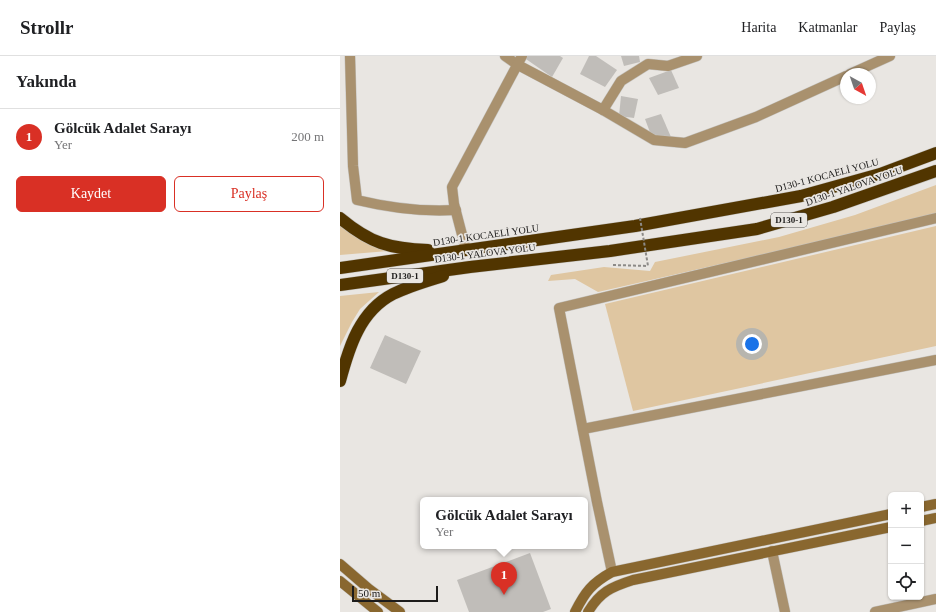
<!DOCTYPE html>
<html lang="tr">
<head>
<meta charset="utf-8">
<style>
	body { margin:0; font-family:"Times New Roman",serif; background:#f6f6f6; color:#202124 }
	.controls { position:absolute; right:12px; bottom:12px; display:grid; overflow:hidden; border-radius:6px; box-shadow:0 1px 3px #0004 }
	.controls button { width:36px; height:36px; display:grid; place-items:center; padding:0; border:0; border-bottom:1px solid #e0e0e0; background:#fff; color:#202124; font:20px sans-serif }
	.compass { position:absolute; left:500px; top:12px; width:36px; height:36px; border-radius:50%; background:#fff; box-shadow:0 1px 3px #0004; rotate:140deg }
	.scale { position:absolute; left:12px; bottom:10px; width:86px; box-sizing:border-box; padding-left:4px; border:2px solid #1d1c1b; border-top:0; font-size:11px; line-height:14px; white-space:nowrap; color:#1d1c1b; -webkit-text-stroke:3px #e9e6e2; paint-order:stroke }
	.you { position:absolute; left:412px; top:288px; width:14px; height:14px; margin:-10px; border:3px solid #fff; border-radius:50%; background:#1a73e8; box-shadow:0 0 0 6px #1a73e833 }
	.badge { display:grid; place-items:center; width:26px; height:26px; border-radius:50%; background:#d93025; color:#fff; font-size:13px; font-weight:700 }
	.pin { position:absolute; translate:-50% -33px; filter:drop-shadow(0 1px 2px #0008) }
	.pin::after { content:''; position:absolute; top:21px; width:14px; height:12px; background:inherit; clip-path:polygon(0 0,100% 0,50% 100%) }
	.popup { position:absolute; left:80px; top:441px; width:168px; height:52px; box-sizing:border-box; display:grid; place-content:center; border-radius:6px; background:#fff; filter:drop-shadow(0 1px 3px #0005); font-size:13px; white-space:nowrap; color:#757577 }
	.popup b { font-size:15px; color:#202124 }
	.popup::after { content:''; position:absolute; left:50%; top:100%; margin-left:-8px; border:8px solid transparent; border-top-color:#fff }
	.list { margin:0; padding:0; list-style:none }
	h2 { display:flex; justify-content:space-between; align-items:center; height:52px; margin:0; padding:0 16px; font-size:17px }
	h2 small { font-size:13px; font-weight:400; color:#757577 }
	.list li { display:grid; grid-template-columns:26px 1fr auto; gap:12px; align-items:center; box-sizing:border-box; height:56px; padding:0 16px; border-top:1px solid #e0e0e0 }
	.list b { display:block; font-size:15px; white-space:nowrap }
	.list p { margin:0; font-size:13px; white-space:nowrap; color:#757577 }
	.list em { font-size:13px; font-style:normal; color:#757577 }
	.actions { display:flex; gap:8px; padding:12px 16px }
	.actions a { flex:1; padding:9px 0; border:1px solid #d93025; border-radius:6px; text-align:center; font-size:14px; color:#d93025 }
	.actions .main { background:#d93025; color:#fff }
	.icon { flex:none; width:22px; height:22px; fill:none; stroke:currentColor; stroke-width:2; stroke-linecap:round; stroke-linejoin:round }
	.map { position:relative; flex:none; width:596px; height:556px; overflow:hidden }
	header { display:flex; align-items:center; gap:24px; box-sizing:border-box; height:56px; padding:0 20px; background:#fff; border-bottom:1px solid #e0e0e0 }
	header strong { font-size:19px }
	nav { display:flex; gap:22px; margin-inline-start:auto; font-size:14px }
	main { display:flex }
	aside { flex:1; background:#fff }
	.map>svg:first-child { display:block }
	.green { fill:#dfc6a1 }
	.building { fill:#c0bdb9 }
	.lines { fill:none; stroke-linecap:round; stroke-linejoin:round }
	.street-casing { stroke:#c4c2be; stroke-width:11 }
	.secondary-casing { stroke:#c4c2be; stroke-width:11 }
	.highway-casing { stroke:#c4c2be; stroke-width:13 }
	.path { stroke:#8c8a87; stroke-width:2; stroke-dasharray:3 2; stroke-linecap:butt }
	.street { stroke:#a9916e; stroke-width:10 }
	.secondary { stroke:#89672f; stroke-width:10 }
	.highway { stroke:#513500; stroke-width:12 }
	.path-bridge { stroke:#8c8a87; stroke-width:2; stroke-dasharray:3 2; stroke-linecap:butt }
	.labels { text-anchor:middle; dominant-baseline:central; stroke-width:3.5; stroke-linejoin:round; paint-order:stroke }
	.shield { fill:#e9e6e2; stroke:#5a5957; stroke-width:1 }
	.shield-label { font-size:9px; font-weight:bold; fill:#1d1c1b }
	.street-label { font-size:10px; fill:#1d1c1b; stroke:#e9e6e2 }
</style>
</head>
<body>
<header>
<strong>Strollr</strong>
<nav><a>Harita</a><a>Katmanlar</a><a>Paylaş</a></nav>
</header>
<main>
<aside>
<h2>Yakında<small></small></h2>
<ul class="list">
<li><span class="badge">1</span><div><b>Gölcük Adalet Sarayı</b><p>Yer</p></div><em>200 m</em></li>
</ul>
<div class="actions"><a class="main">Kaydet</a><a>Paylaş</a></div>
</aside>
<div class="map">
<svg width="596" height="556" viewBox="0 0 596 556">
	<rect width="100%" height="100%" fill="#e9e6e2"/>
	<g class="green">
		<path d="M596 129V159L258 236 235 223 208 225 211 219 264 211 310 215 315 206 439 181 515 159Z"/>
		<path d="M0 168 22 185 48 195 0 199Z"/>
		<path d="M596 170V290L293 355 265 248Z"/>
		<path d="M39 236 20 253 12 266 0 290V240Z"/>
	</g>
	<g class="building">
		<path d="M184 0H220L223 2 212 21 183 1Z"/>
		<path d="M249 0H256L277 14 265 31 240 18Z"/>
		<path d="M281 0H299L300 6 284 10Z"/>
		<path d="M331 14 339 32 318 39 309 22Z"/>
		<path d="M281 40 298 43 294 62 279 60Z"/>
		<path d="M321 58 331 81 311 79 305 63Z"/>
		<path d="M45 279 81 295 66 328 30 312Z"/>
		<path d="M190 497 211 553 203 556H129L117 524Z"/>
	</g>
	<g class="lines">
		<g class="street-casing">
			<g id="street">
				<path d="M10 0 13 110 17 144C50 152 82 156 116 154"/>
				<path d="M165 0 178 9 263 54 314 84 345 87 416 61 506 20"/>
				<path d="M510 18 550 0"/>
				<path d="M263 54 281 25 308 8 328 10 357 0"/>
				<path d="M126 194 114 148 112 131 182 0"/>
				<path d="M243 373 596 304"/>
				<path d="M432 495 445 556"/>
				<path d="M272 516 257 446 219 252 596 162"/>
				<path d="M535 556 596 543"/>
			</g>
		</g>
		<g class="secondary-casing">
			<g id="secondary">
				<path d="M581 451 596 448"/>
				<path d="M581 465 596 462"/>
				<path d="M0 508 29 533 60 556"/>
				<path d="M0 525 38 556"/>
				<path d="M235 556C245 536 252 527 272 516L551 458"/>
				<path d="M248 556C260 536 271 531 293 524L551 471"/>
			</g>
		</g>
		<g class="highway-casing">
			<g id="highway">
				<path d="M0 162C30 187 50 193 88 194"/>
				<path d="M0 212 295 170 461 140 540 118 596 97"/>
				<path d="M0 229 130 211 270 195 417 173 493 151 596 115"/>
				<path d="M0 325C9 291 20 255 53 238 69 230 87 225 103 220"/>
			</g>
		</g>
		<path class="path" d="M273 209 308 210"/>
		<use href="#street" class="street"/>
		<use href="#secondary" class="secondary"/>
		<use href="#highway" class="highway"/>
		<path class="path-bridge" d="M300 162 308 210"/>
	</g>
	<g class="labels">
		<g class="shield">
			<rect x="431" y="157" width="36" height="14" rx="3"/>
			<rect x="47" y="213" width="36" height="14" rx="3"/>
		</g>
		<g class="shield-label">
			<text x="449" y="164">D130-1</text>
			<text x="65" y="220">D130-1</text>
		</g>
		<g class="street-label">
			<text transform="translate(487 119) rotate(-15)">D130-1 KOCAELİ YOLU</text>
			<text transform="translate(514 130) rotate(-19)">D130-1 YALOVA YOLU</text>
			<text transform="translate(146 179) rotate(-8)">D130-1 KOCAELİ YOLU</text>
			<text transform="translate(145 197) rotate(-7)">D130-1 YALOVA YOLU</text>
		</g>
	</g>
</svg>
<div class="controls">
<button>+</button>
<button>−</button>
<button><svg class="icon" aria-label="locate" viewBox="0 0 24 24"><circle cx="12" cy="12" r="6"/><path d="M12 2v4M12 18v4M2 12h4M18 12h4"/></svg></button>
</div>
<svg class="compass" viewBox="-18 -18 36 36"><path d="M0-13l5 13h-10z" fill="#e53935"/><path d="M0 13l5-13h-10z" fill="#757577"/></svg>
<div class="scale">50 m</div>
<div class="you"></div>
<div class="pin badge" style="left:164px;top:539px">1</div>
<div class="popup"><b>Gölcük Adalet Sarayı</b>Yer</div>
</div>
</main>
</body>
</html>
